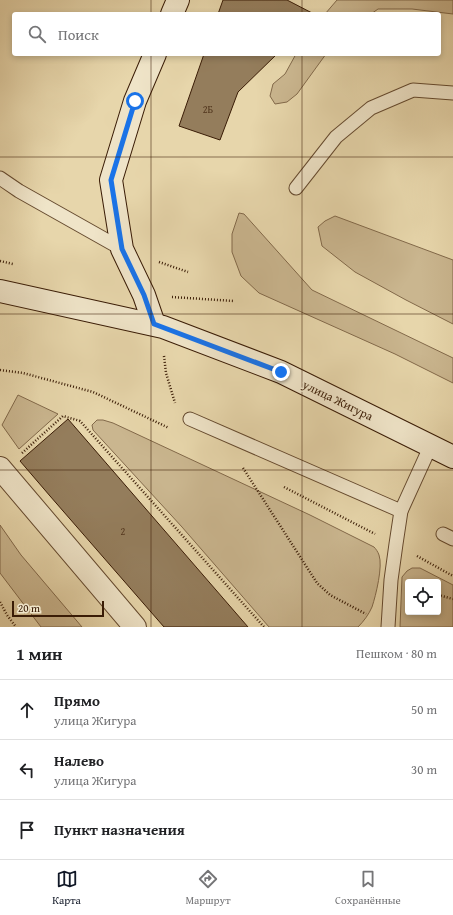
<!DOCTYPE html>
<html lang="ru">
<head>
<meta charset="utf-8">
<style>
	body { margin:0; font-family:"Gentium Book Plus",serif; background:#f6f6f6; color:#202124 }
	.controls { position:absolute; right:12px; bottom:12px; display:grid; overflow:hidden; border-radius:4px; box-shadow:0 2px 6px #0003 }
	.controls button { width:36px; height:36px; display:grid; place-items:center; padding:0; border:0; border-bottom:1px solid #e0e0e0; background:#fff; color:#202124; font:20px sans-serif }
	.scale { position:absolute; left:12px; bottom:10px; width:92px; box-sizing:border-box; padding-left:4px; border:2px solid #3a1c06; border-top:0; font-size:11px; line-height:14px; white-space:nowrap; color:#3a1c06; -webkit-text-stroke:3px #efe4c8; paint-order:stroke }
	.stop { position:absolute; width:12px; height:12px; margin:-9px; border:3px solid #1a73e8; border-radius:50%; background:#fff }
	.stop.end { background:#1a73e8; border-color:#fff; box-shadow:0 1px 4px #0008 }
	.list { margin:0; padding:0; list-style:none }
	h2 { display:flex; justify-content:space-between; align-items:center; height:52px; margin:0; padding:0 16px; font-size:17px }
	h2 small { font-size:13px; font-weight:400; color:#757577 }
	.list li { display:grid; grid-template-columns:26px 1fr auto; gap:12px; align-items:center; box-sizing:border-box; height:60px; padding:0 16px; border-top:1px solid #e0e0e0 }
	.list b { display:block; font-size:15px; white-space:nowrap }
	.list p { margin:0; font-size:13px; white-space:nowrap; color:#757577 }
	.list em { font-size:13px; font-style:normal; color:#757577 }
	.icon { flex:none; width:22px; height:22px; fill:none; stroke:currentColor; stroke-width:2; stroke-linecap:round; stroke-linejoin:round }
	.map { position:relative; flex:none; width:453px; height:627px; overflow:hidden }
	.search { position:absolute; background:#fff; box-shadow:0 2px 6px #0003; left:12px; right:12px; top:12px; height:44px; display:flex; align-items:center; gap:10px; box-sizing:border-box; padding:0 14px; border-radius:4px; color:#757577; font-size:15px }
	.sheet { height:232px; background:#fff }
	nav { display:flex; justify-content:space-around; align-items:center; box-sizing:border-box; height:56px; border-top:1px solid #e0e0e0; background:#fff; font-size:11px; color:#757577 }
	nav a { display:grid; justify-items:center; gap:2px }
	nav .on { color:#111827 }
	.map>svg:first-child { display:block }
	.green { fill:#cab68f; stroke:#82694a; fill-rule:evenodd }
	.building { fill:#947d5c; stroke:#3a1c06 }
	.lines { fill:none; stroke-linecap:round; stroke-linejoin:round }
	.lane-casing { stroke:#654a2f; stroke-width:15 }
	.street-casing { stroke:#654a2f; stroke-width:24 }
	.secondary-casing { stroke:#3a1c06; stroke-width:24 }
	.path { stroke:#3a1c06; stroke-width:2.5; stroke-dasharray:1 2; stroke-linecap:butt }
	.lane { stroke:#efe4c8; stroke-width:13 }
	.street { stroke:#efe4c8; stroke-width:22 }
	.secondary { stroke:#efe4c8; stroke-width:22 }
	.route { stroke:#1a73e8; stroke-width:5 }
	.grid { fill:none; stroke:#3a1c06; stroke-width:1; stroke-opacity:0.55 }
	.labels { text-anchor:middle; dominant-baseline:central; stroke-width:3; stroke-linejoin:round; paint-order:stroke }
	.number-label { font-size:10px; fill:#50341c }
	.street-label { font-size:12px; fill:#3a1c06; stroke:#efe4c8 }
</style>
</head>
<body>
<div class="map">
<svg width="453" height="627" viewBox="0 0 453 627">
	<rect width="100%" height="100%" fill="#e7d6ab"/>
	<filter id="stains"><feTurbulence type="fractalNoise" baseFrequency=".005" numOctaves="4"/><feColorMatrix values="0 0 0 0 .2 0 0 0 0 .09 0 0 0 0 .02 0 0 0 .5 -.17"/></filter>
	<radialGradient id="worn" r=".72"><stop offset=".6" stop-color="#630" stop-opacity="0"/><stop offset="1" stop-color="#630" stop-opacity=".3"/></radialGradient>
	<g class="green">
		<path d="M337 0H453V14L412 9H378L371 14H325Z"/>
		<path d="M296 54H326L297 94 287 102 275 104 270 96 273 84 285 74Z"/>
		<path d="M239 213 244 214 312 290 453 358V383L395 354 259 293 241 276 232 252V234Z"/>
		<path d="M335 216 453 260V324L406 300 355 272 322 246 318 227 325 221Z"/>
		<path d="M18 395 58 414 19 449 2 425Z"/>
		<path d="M97 420H103L113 423 310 515 374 547C376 549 378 552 379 555 383 566 376 595 372 607 369 614 364 621 358 627H269L182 527 93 430 92 425Z"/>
		<path d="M0 525 21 555 82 627H41L0 573Z"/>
		<path d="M412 568H420L453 585V627H400L402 577 407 571ZM408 582H438V612H408Z"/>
	</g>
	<g class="building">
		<path d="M223 0H287L314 14H218Z"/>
		<path d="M204 54H277L238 92 220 140 179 126Z"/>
		<path d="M68 419 248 627H164L50 496 20 461Z"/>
	</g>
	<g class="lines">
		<g class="lane-casing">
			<g id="lane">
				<path d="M0 178 19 191 122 249"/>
				<path d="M296 188 336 137 371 108 413 90 453 93"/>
				<path d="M190 419 401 511"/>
				<path d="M443 534 453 539"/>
				<path d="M388 627 391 580 396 544 401 511 431 445"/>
			</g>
		</g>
		<g class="street-casing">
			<path id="street" d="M0 468 135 627"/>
		</g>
		<g class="secondary-casing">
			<g id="secondary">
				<path d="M172 14 178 0"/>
				<path d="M0 291 163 327 281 372 453 457"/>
				<path d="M154 324 144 295 122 249 111 180 135 101 155 54"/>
			</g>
		</g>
		<g class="path">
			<path d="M0 261 13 264"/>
			<path d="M159 262 188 272"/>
			<path d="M172 297 234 301"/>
			<path d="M164 356 166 373 175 403"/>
			<path d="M0 370 23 373 93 392 169 428"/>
			<path d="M22 453 63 416 80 421 264 627"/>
			<path d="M243 468 317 583 330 595 366 614"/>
			<path d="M284 487 375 534"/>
			<path d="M417 556 453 576"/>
			<path d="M438 595 453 599"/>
			<path d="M0 602 7 615 16 627"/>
		</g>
		<use href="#lane" class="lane"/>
		<use href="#street" class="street"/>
		<use href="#secondary" class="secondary"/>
	</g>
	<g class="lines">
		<path class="route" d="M135 101 111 180 122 249 144 295 154 324 281 372"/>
	</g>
	<path class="grid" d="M151 0V14M302 0V14M151 54V627M302 54V627M0 157H453M0 314H453M0 470H453"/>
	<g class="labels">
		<g class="number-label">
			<text x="208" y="109">2Б</text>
			<text x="123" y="531">2</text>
		</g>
		<g class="street-label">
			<text transform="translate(338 400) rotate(26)">улица Жигура</text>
		</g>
	</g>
	<rect width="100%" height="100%" filter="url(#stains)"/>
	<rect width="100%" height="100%" fill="url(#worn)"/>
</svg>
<div class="controls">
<button><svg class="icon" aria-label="locate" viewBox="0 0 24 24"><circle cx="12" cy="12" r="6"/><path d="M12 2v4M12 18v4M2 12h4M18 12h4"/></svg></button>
</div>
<div class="scale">20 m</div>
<div class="stop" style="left:135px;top:101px"></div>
<div class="stop end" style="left:281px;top:372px"></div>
<div class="search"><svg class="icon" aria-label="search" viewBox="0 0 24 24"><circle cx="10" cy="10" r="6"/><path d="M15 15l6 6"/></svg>Поиск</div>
</div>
<section class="sheet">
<h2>1 мин<small>Пешком · 80 m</small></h2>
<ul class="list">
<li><svg class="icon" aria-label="ahead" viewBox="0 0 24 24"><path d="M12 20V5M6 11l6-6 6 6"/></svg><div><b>Прямо</b><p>улица Жигура</p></div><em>50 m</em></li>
<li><svg class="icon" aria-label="left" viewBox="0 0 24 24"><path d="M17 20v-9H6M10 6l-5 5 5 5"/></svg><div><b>Налево</b><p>улица Жигура</p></div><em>30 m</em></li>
<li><svg class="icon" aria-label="arrive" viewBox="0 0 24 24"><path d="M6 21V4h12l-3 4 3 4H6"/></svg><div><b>Пункт назначения</b></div></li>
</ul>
</section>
<nav>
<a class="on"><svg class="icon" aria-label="map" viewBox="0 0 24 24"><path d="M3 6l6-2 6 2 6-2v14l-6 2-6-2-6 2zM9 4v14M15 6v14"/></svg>Карта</a>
<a><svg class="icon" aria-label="directions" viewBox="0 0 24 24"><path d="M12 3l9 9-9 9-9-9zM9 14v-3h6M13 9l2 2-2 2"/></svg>Маршрут</a>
<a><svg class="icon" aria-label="saved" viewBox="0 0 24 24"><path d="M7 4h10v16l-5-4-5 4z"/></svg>Сохранённые</a>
</nav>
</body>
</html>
